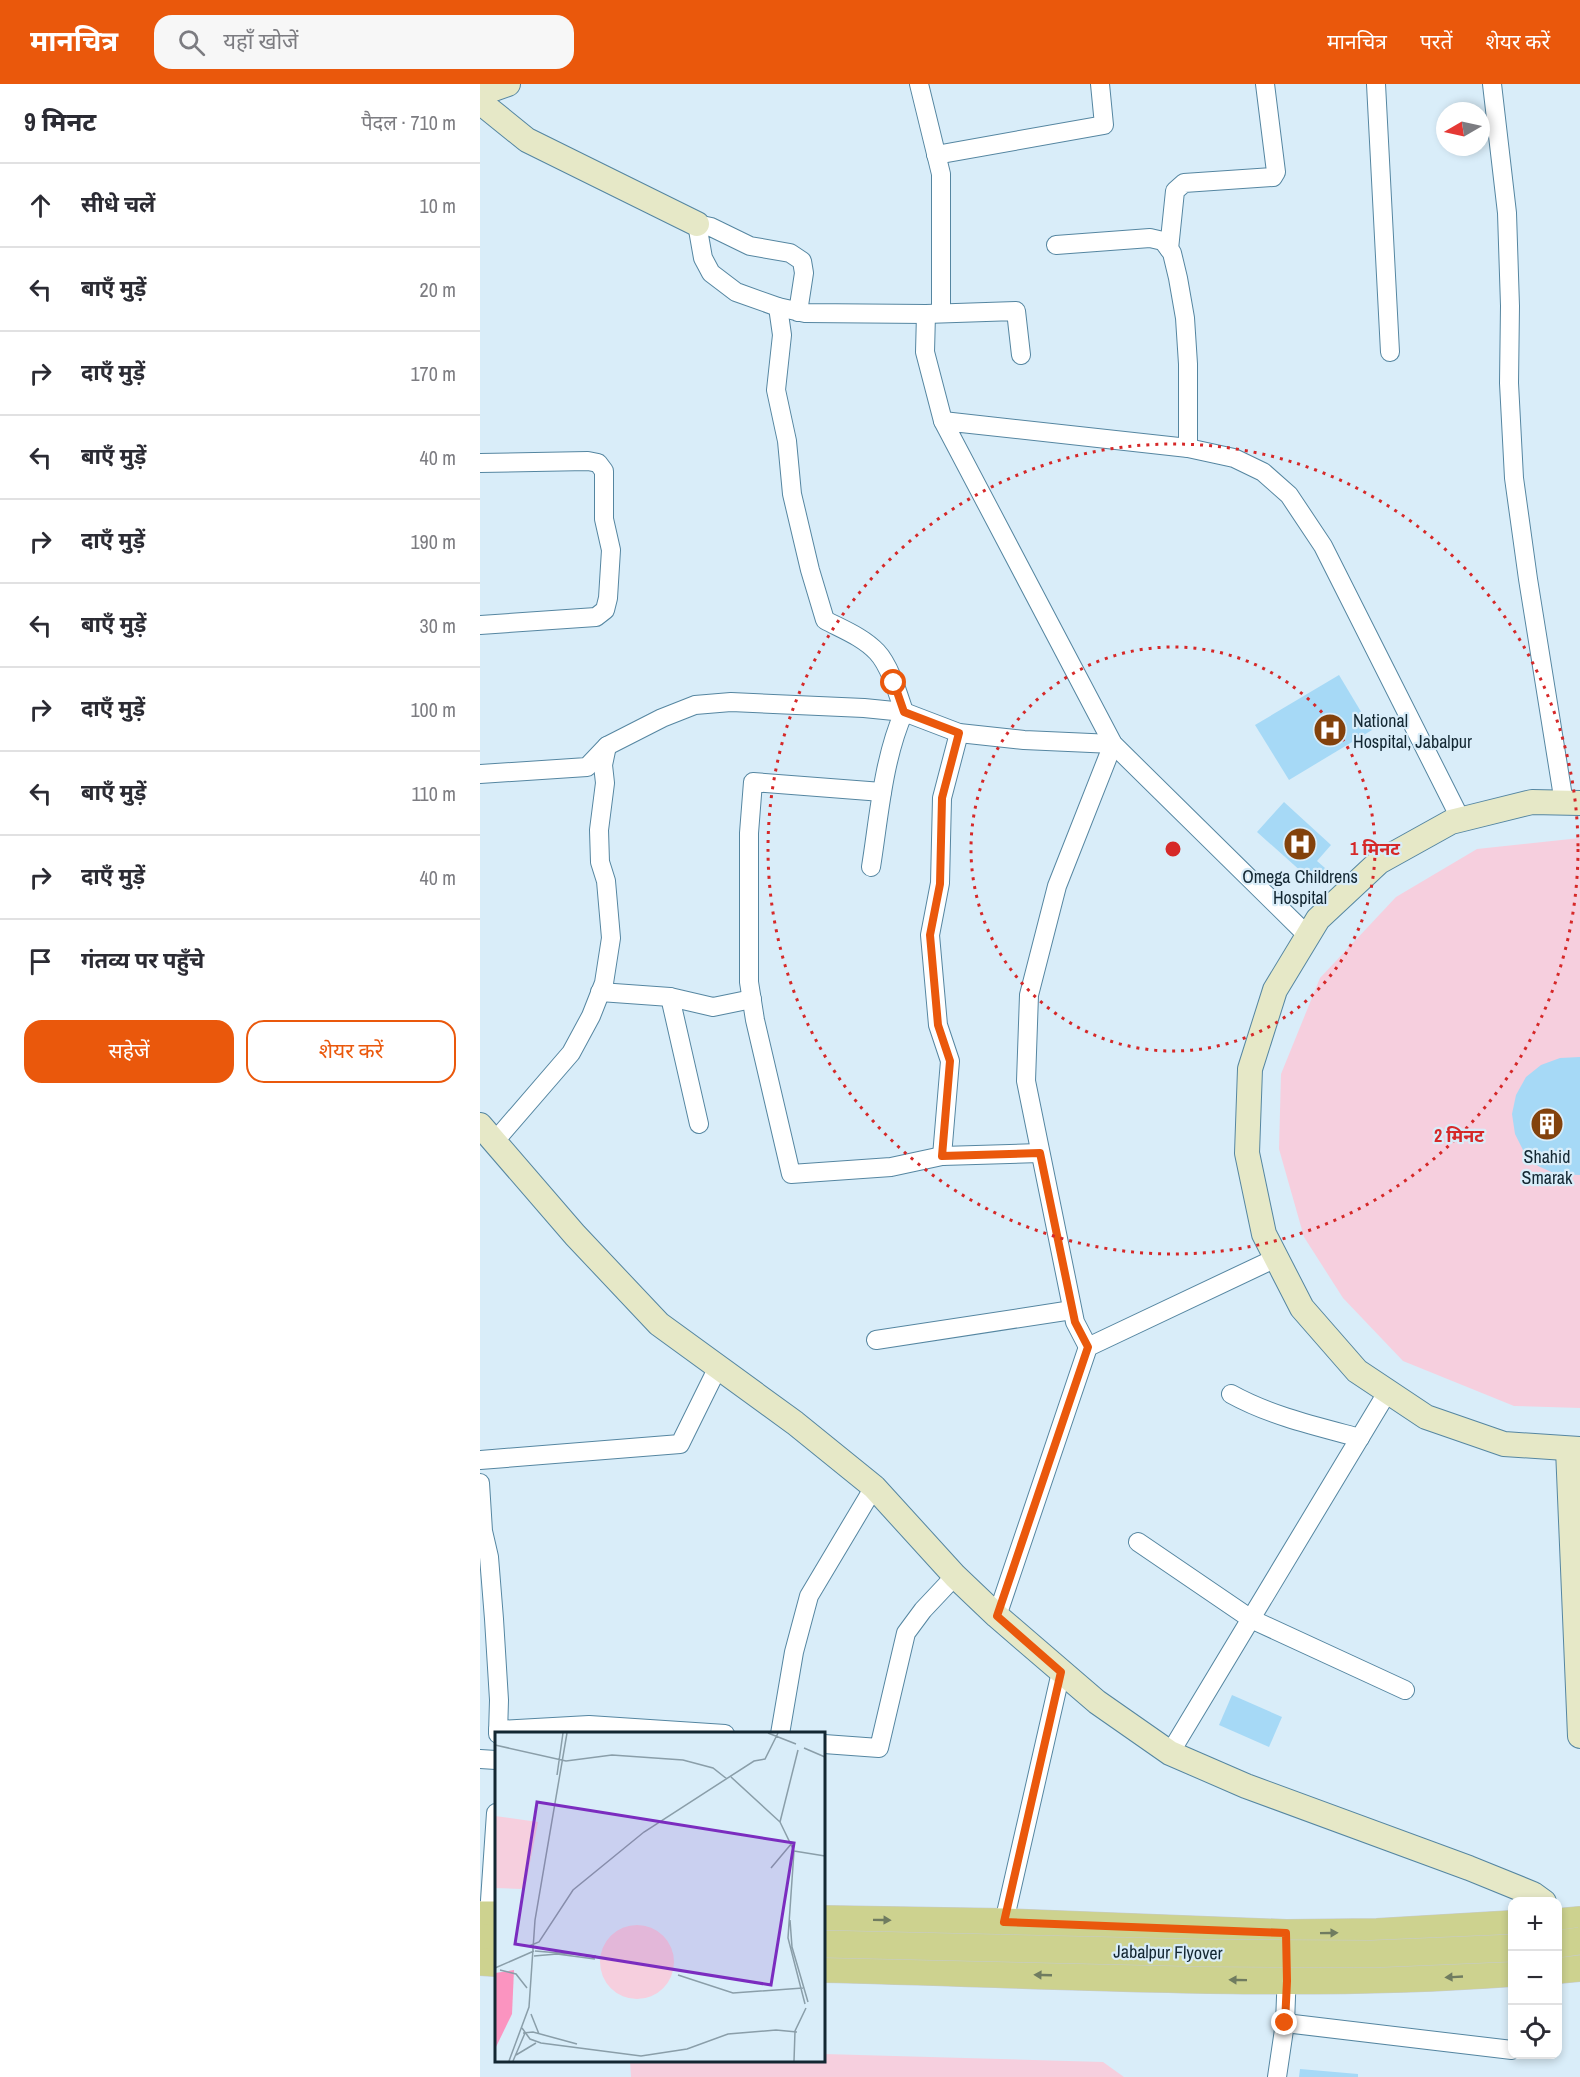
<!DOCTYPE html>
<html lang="hi">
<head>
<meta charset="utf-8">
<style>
	body { margin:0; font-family:"Archivo Narrow","Noto Sans Devanagari",sans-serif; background:#f7f7f7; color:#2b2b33 }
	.controls { position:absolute; right:18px; bottom:18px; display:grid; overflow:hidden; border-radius:12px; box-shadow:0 3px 9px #0003 }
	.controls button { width:54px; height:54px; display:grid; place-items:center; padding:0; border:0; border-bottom:2px solid #e1e1e2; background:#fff; color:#2b2b33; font:30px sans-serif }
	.compass { position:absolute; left:956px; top:18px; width:54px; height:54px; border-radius:50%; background:#fff; box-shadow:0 3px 9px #0003; rotate:261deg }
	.stop { position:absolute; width:18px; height:18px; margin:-14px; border:4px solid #ea580c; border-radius:50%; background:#fff }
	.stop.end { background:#ea580c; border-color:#fff; box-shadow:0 2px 6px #0008 }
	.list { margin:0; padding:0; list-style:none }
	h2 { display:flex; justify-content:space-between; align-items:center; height:78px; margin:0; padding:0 24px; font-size:26px }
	h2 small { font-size:20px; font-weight:400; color:#7c7c81 }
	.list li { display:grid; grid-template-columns:39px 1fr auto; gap:18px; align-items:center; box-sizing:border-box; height:84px; padding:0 24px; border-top:2px solid #e1e1e2 }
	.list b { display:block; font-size:22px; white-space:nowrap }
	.list em { font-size:20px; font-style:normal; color:#7c7c81 }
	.actions { display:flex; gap:12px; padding:18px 24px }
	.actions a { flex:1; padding:14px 0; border:2px solid #ea580c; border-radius:18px; text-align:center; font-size:21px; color:#ea580c }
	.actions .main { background:#ea580c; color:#fff }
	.icon { flex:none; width:33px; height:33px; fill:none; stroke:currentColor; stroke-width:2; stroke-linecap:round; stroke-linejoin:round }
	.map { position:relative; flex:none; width:1100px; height:1993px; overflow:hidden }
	header { display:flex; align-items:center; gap:36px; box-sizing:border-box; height:84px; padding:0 30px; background:#ea580c; color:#fff }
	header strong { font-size:28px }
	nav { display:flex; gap:33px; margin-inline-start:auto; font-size:21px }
	.search { width:420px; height:54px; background:#f7f7f7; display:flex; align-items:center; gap:15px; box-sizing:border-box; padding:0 21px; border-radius:18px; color:#7c7c81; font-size:22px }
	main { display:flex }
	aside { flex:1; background:#fff }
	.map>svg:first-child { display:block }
	.green { fill:#f6cfde }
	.building { fill:#a6d9f6 }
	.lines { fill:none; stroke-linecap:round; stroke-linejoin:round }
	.street-casing { stroke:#5586a1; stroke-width:20 }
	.secondary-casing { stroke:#5586a1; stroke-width:26 }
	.primary-casing { stroke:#c6cbce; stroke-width:28 }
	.street { stroke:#fff; stroke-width:18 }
	.secondary { stroke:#e6e8c7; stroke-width:24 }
	.primary { stroke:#cdd28f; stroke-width:27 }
	.primary-bridge-casing { stroke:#c6cbce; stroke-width:28; stroke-linecap:butt }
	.primary-bridge { stroke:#cdd28f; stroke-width:27 }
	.oneway { fill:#707c60 }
	.route { stroke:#ea580c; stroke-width:8 }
	.ring { fill:none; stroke:#d62828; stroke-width:3; stroke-dasharray:3 6 }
	.labels { text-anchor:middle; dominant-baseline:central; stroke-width:4.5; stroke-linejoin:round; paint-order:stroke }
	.poi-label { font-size:18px; fill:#132732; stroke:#d9edf9 }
	.street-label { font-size:18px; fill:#132732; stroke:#d9edf9 }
	.inset-road { fill:none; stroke:#8a9ea9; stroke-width:1.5 }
	.view { fill:#7b2cbf; fill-opacity:0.15; stroke:#7b2cbf; stroke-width:3 }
	.inset-edge { fill:none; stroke:#132732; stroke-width:3 }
	.centre { fill:#d62828; stroke:#d9edf9; stroke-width:3 }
	.ring-label { font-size:18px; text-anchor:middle; font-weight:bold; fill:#d62828; stroke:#d9edf9; stroke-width:4.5; stroke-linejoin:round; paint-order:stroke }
</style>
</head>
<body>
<header>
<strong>मानचित्र</strong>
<div class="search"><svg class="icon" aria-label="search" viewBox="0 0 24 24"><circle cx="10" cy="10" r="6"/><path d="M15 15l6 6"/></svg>यहाँ खोजें</div>
<nav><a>मानचित्र</a><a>परतें</a><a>शेयर करें</a></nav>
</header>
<main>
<aside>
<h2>9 मिनट<small>पैदल · 710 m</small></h2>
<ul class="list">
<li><svg class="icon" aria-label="ahead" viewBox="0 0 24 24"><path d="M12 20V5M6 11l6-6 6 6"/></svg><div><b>सीधे चलें</b></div><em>10 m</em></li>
<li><svg class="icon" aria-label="left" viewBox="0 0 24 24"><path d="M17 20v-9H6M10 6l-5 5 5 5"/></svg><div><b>बाएँ मुड़ें</b></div><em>20 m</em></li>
<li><svg class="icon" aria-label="right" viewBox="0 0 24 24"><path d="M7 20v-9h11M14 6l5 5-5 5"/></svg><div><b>दाएँ मुड़ें</b></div><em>170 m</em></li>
<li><svg class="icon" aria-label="left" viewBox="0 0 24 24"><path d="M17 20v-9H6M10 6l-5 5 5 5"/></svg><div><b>बाएँ मुड़ें</b></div><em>40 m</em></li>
<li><svg class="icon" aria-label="right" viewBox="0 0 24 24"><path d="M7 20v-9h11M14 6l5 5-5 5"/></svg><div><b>दाएँ मुड़ें</b></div><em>190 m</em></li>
<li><svg class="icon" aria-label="left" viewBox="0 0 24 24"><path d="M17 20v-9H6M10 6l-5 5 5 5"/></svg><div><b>बाएँ मुड़ें</b></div><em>30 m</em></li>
<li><svg class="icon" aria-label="right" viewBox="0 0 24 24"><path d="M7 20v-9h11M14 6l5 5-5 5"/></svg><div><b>दाएँ मुड़ें</b></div><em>100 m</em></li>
<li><svg class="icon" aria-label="left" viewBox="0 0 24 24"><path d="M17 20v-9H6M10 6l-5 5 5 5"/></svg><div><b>बाएँ मुड़ें</b></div><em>110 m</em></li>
<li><svg class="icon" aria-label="right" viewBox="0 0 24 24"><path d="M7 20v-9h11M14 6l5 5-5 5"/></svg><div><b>दाएँ मुड़ें</b></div><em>40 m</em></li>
<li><svg class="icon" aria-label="arrive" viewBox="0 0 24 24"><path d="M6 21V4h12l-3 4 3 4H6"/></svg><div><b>गंतव्य पर पहुँचे</b></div></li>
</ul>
<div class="actions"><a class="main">सहेजें</a><a>शेयर करें</a></div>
</aside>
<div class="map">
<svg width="1100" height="1993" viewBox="0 0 1100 1993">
	<rect width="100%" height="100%" fill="#d9edf9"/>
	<g class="green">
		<path d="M1100 754V1324L1034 1322 923 1277 863 1214 824 1153 799 1065 801 990 840 894 916 813 997 765Z"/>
		<path d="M344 1970 623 1978 644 1993H151L150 1977 344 1976Z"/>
	</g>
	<g class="building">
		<path d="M859 591 892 646 809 696 775 641Z"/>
		<path d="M804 718 851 761 837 777 845 784 833 798 777 748Z"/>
		<path d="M1100 973V1091L1076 1090 1058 1082 1044 1068 1035 1050 1032 1030 1036 1011 1046 993 1061 981 1080 974Z"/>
		<path d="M752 1611 802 1633 789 1663 739 1641Z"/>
		<path d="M820 1985 878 1990V1993H819Z"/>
	</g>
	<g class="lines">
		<g class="street-casing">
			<g id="street">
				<path d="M439 0 461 90V229"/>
				<path d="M896 0 910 268"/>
				<path d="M1012 0 1027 129 1030 222 1029 299 1034 394 1048 495 1084 719"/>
				<path d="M456 71 624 41 620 0"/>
				<path d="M576 161 670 154 683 157 692 169 698 194 705 234 708 280V364"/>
				<path d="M689 165 695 107 704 99 793 93 796 88 785 0"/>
				<path d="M298 223 302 251 296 306 307 357 312 410 330 486 345 536C362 545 383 553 397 568 410 582 418 610 424 628 403 675 399 733 391 783"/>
				<path d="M318 228 324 189 322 177 310 169 270 162 231 143 217 140 223 174 231 189 256 208 298 223 325 229 446 230 536 227 541 271"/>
				<path d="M446 230 445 268 463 337"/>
				<path d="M0 379 108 377 118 379 124 387V435L131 466 128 514 125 526 116 533 0 541"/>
				<path d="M0 690 107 683 127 662 182 634 215 621 251 618 384 624 424 628 479 649 544 656 633 660"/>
				<path d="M402 708 273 698 269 749V898L275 936 311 1090 411 1083 462 1072 560 1069"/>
				<path d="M828 852 633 660 463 337 708 364 754 374 783 388 809 411 843 462 981 736"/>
				<path d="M120 908 190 913 233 923 272 915"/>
				<path d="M190 913 219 1040"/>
				<path d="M15 1057 91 969 111 932 124 899 131 854 126 797 120 778 119 746 125 699 123 681 127 662"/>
				<path d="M462 1072 470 977 458 941 450 851 460 799 462 714 479 649"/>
				<path d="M396 1256 592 1226"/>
				<path d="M608 1263 595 1238 546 997 549 911 577 802 633 660"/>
				<path d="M751 1310C791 1332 835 1342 880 1354"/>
				<path d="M0 1376 200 1360 238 1283"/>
				<path d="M0 1399 3 1447 9 1473 14 1535 19 1616 18 1650"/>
				<path d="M658 1458 771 1535 925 1606"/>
				<path d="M517 1532 608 1263 796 1174"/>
				<path d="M18 1646 109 1641 245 1650"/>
				<path d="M300 1650 314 1568 329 1512 394 1403"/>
				<path d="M344 1660 399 1664 426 1549 443 1526 475 1492"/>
				<path d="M690 1669 908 1307"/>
				<path d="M0 1675 16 1676"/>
				<path d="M9 1831 16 1729"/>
				<path d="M524 1838 581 1588"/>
				<path d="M805 1939 1032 1966"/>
				<path d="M797 1993 805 1939 807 1887"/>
			</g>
		</g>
		<g class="secondary-casing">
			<g id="secondary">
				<path d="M0 15 11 6 28 0"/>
				<path d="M0 18 47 56 217 140"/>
				<path d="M1100 719 1052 718 971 738 899 778 838 835 795 906 770 985 767 1069 784 1150 822 1224 877 1287 946 1333 1024 1360 1100 1365"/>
				<path d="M0 1041 95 1151 179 1240 315 1339 394 1403 475 1492 517 1532 617 1618 690 1669 766 1702 989 1784 1053 1810 1064 1818"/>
				<path d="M1088 1365 1100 1652"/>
			</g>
		</g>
		<g class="primary-casing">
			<g id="primary">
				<path d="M0 1831H16"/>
				<path d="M344 1835 524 1838 806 1849 897 1848 1032 1840"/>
				<path d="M1078 1838 1100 1836"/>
				<path d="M0 1854 16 1855"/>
				<path d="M0 1878 16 1879"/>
				<path d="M344 1885C573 1890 803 1906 1032 1889"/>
				<path d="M1078 1886 1100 1884"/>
			</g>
		</g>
		<use href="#street" class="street"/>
		<use href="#secondary" class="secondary"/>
		<use href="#primary" class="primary"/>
		<g class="primary-bridge-casing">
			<g id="primary-bridge">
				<path d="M344 1860 726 1869 892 1870 1032 1864"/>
				<path d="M1078 1860 1100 1857"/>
			</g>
		</g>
		<use href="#primary-bridge" class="primary-bridge"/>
	</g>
	<defs><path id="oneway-solid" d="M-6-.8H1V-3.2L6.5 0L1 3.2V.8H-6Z" transform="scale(1.5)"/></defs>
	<g class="oneway">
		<use href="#oneway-solid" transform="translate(402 1836) rotate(1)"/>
		<use href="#oneway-solid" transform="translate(849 1849) rotate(-1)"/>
		<use href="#oneway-solid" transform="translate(563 1891) rotate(-178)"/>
		<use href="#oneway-solid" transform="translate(974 1893) rotate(177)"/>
		<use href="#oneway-solid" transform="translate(758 1896) rotate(-179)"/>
	</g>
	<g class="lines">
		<path class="route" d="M414 599 424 628 479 649 462 714 460 800 450 851 458 941 470 977 462 1072 560 1069 595 1238 608 1263 517 1532 581 1588 524 1838 806 1849 807 1897 805 1939"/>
	</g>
	<g class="ring">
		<circle cx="693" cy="765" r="202"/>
		<circle cx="693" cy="765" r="405"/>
	</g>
	<defs>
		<g id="hospital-disc" transform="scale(1.725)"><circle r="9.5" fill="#83420c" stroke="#d9edf9"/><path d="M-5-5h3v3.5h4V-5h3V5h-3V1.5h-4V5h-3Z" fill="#fff"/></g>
		<g id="building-disc" transform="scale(1.725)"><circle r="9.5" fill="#83420c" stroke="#d9edf9"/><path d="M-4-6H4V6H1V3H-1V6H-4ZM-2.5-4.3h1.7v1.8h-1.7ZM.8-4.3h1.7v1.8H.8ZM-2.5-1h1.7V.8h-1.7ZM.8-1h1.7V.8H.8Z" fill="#fff"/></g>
	</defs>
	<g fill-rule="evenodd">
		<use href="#hospital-disc" x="850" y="646"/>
		<use href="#hospital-disc" x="820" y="760"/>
		<use href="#building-disc" x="1067" y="1040"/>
	</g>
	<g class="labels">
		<g class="poi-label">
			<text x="873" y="636" text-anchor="start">National<tspan x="873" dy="21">Hospital, Jabalpur</tspan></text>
			<text x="820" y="792">Omega Childrens<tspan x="820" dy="21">Hospital</tspan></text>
			<text x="1067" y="1072">Shahid<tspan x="1067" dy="21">Smarak</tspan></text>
		</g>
		<g class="street-label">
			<text transform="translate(688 1868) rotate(1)">Jabalpur Flyover</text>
		</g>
	</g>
	<g transform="translate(15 1648)">
		<rect width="330" height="330" fill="#d9edf9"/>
		<path d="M0 84 43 90 31 151 26 157 0 156ZM105 230a37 37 0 1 1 74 0a37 37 0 1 1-74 0Z" fill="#f6cfde"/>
		<path d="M19 238 17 282 0 317V241Z" fill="#fb94c0"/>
		<path class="inset-road" d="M273 1 301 12M0 13 71 29 117 23 188 28 218 36 232 47M309 16 330 25M303 18 285 90 299 119 293 206 310 272M62 43 68 1M236 45 285 90M299 119 330 124M276 136 297 111M295 188 297 215 313 270M34 214 44 210 78 158 149 100 259 29 270 27 283 1M40 219 101 224M39 224 62 222 100 227M0 236 39 219M5 238 21 242 32 256M183 243 238 261 308 256M36 282 44 302M27 296 35 307 46 311 146 324 192 317 233 302 281 298 302 300M28 301 38 300 82 312M21 323 41 311M14 329 34 275 40 188 72 1M18 329 30 301M299 329 300 299 311 276"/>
		<path class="view" d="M42 70 299 111 276 253 20 212Z"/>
		<rect width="330" height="330" class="inset-edge"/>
	</g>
	<circle cx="693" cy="765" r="9" class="centre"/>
	<g class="ring-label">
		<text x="895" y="771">1 मिनट</text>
		<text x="979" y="1058">2 मिनट</text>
	</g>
</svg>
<div class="controls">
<button>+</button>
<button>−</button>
<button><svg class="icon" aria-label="locate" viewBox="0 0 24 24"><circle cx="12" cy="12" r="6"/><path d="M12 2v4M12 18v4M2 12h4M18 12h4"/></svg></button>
</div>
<svg class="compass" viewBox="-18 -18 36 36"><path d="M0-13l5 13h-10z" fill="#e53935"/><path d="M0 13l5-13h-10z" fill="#7c7c81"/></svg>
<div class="stop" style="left:414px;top:599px"></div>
<div class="stop end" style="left:805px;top:1939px"></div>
</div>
</main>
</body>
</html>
